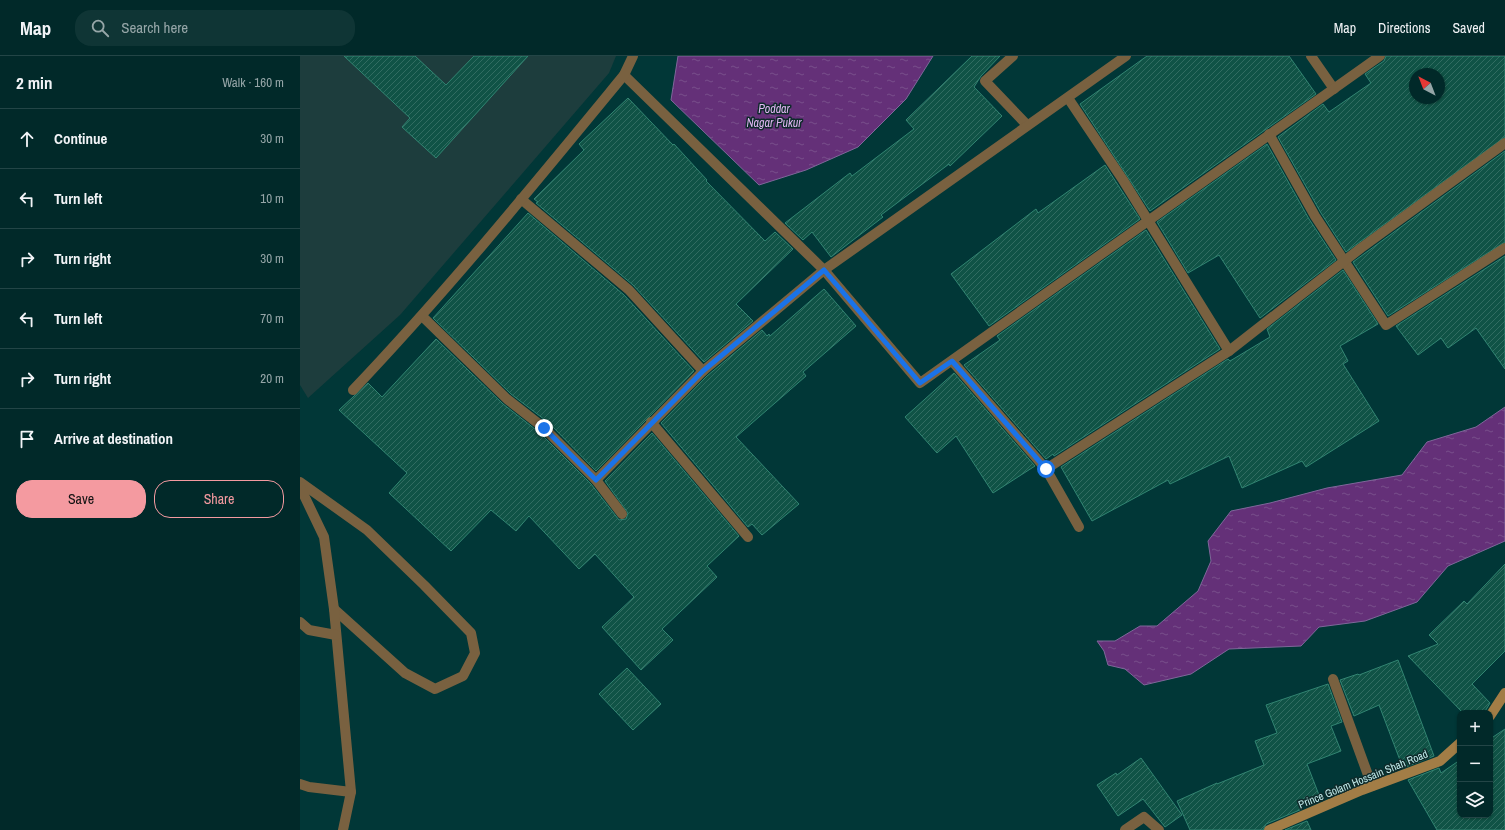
<!DOCTYPE html>
<html lang="en">
<head>
<meta charset="utf-8">
<style>
	body { margin:0; font-family:"Archivo Narrow",sans-serif; background:#0f3535; color:#f1f3f6 }
	.controls { position:absolute; right:12px; bottom:12px; display:grid; overflow:hidden; border-radius:8px; box-shadow:0 1px 3px #0004 }
	.controls button { width:36px; height:36px; display:grid; place-items:center; padding:0; border:0; border-bottom:1px solid #234546; background:#012929; color:#f1f3f6; font:20px sans-serif }
	.compass { position:absolute; left:1109px; top:12px; width:36px; height:36px; border-radius:50%; background:#012929; box-shadow:0 1px 3px #0004; rotate:318deg }
	.stop { position:absolute; width:12px; height:12px; margin:-9px; border:3px solid #1a73e8; border-radius:50%; background:#fff }
	.stop.end { background:#1a73e8; border-color:#fff; box-shadow:0 1px 4px #0008 }
	.list { margin:0; padding:0; list-style:none }
	h2 { display:flex; justify-content:space-between; align-items:center; height:52px; margin:0; padding:0 16px; font-size:17px }
	h2 small { font-size:13px; font-weight:400; color:#96a6a8 }
	.list li { display:grid; grid-template-columns:26px 1fr auto; gap:12px; align-items:center; box-sizing:border-box; height:60px; padding:0 16px; border-top:1px solid #234546 }
	.list b { display:block; font-size:15px; white-space:nowrap }
	.list em { font-size:13px; font-style:normal; color:#96a6a8 }
	.actions { display:flex; gap:8px; padding:12px 16px }
	.actions a { flex:1; padding:9px 0; border:1px solid #f49aa0; border-radius:16px; text-align:center; font-size:14px; color:#f49aa0 }
	.actions .main { background:#f49aa0; color:#111 }
	.icon { flex:none; width:22px; height:22px; fill:none; stroke:currentColor; stroke-width:2; stroke-linecap:round; stroke-linejoin:round }
	.map { position:relative; flex:none; width:1205px; height:774px; overflow:hidden }
	header { display:flex; align-items:center; gap:24px; box-sizing:border-box; height:56px; padding:0 20px; background:#012929; border-bottom:1px solid #234546 }
	header strong { font-size:19px }
	nav { display:flex; gap:22px; margin-inline-start:auto; font-size:14px }
	.search { width:280px; height:36px; background:#0f3535; display:flex; align-items:center; gap:10px; box-sizing:border-box; padding:0 14px; border-radius:16px; color:#96a6a8; font-size:15px }
	main { display:flex }
	aside { flex:1; background:#012929 }
	.map>svg:first-child { display:block }
	.built { fill:#1d3d3d }
	.water { fill:url(#water-ripples); stroke:#7f679a }
	.building { fill:url(#building-hatch); stroke:#328572; fill-rule:evenodd }
	.lines { fill:none; stroke-linecap:round; stroke-linejoin:round }
	.lane { stroke:#796140; stroke-width:10 }
	.street { stroke:#796140; stroke-width:10 }
	.secondary { stroke:#a27d46; stroke-width:10 }
	.route { stroke:#1a73e8; stroke-width:5 }
	.labels { text-anchor:middle; dominant-baseline:central; stroke-width:3; stroke-linejoin:round; paint-order:stroke }
	.street-label { font-size:11px; fill:#bfe8e8; stroke:#0e2a2a }
	.water-label { font-size:12px; font-style:italic; fill:#e0b6f2; stroke:#0e2a2a }
</style>
</head>
<body>
<header>
<strong>Map</strong>
<div class="search"><svg class="icon" aria-label="search" viewBox="0 0 24 24"><circle cx="10" cy="10" r="6"/><path d="M15 15l6 6"/></svg>Search here</div>
<nav><a>Map</a><a>Directions</a><a>Saved</a></nav>
</header>
<main>
<aside>
<h2>2 min<small>Walk · 160 m</small></h2>
<ul class="list">
<li><svg class="icon" aria-label="ahead" viewBox="0 0 24 24"><path d="M12 20V5M6 11l6-6 6 6"/></svg><div><b>Continue</b></div><em>30 m</em></li>
<li><svg class="icon" aria-label="left" viewBox="0 0 24 24"><path d="M17 20v-9H6M10 6l-5 5 5 5"/></svg><div><b>Turn left</b></div><em>10 m</em></li>
<li><svg class="icon" aria-label="right" viewBox="0 0 24 24"><path d="M7 20v-9h11M14 6l5 5-5 5"/></svg><div><b>Turn right</b></div><em>30 m</em></li>
<li><svg class="icon" aria-label="left" viewBox="0 0 24 24"><path d="M17 20v-9H6M10 6l-5 5 5 5"/></svg><div><b>Turn left</b></div><em>70 m</em></li>
<li><svg class="icon" aria-label="right" viewBox="0 0 24 24"><path d="M7 20v-9h11M14 6l5 5-5 5"/></svg><div><b>Turn right</b></div><em>20 m</em></li>
<li><svg class="icon" aria-label="arrive" viewBox="0 0 24 24"><path d="M6 21V4h12l-3 4 3 4H6"/></svg><div><b>Arrive at destination</b></div></li>
</ul>
<div class="actions"><a class="main">Save</a><a>Share</a></div>
</aside>
<div class="map">
<svg width="1205" height="774" viewBox="0 0 1205 774">
	<defs>
		<pattern id="water-ripples" width="26" height="14" patternUnits="userSpaceOnUse"><rect width="26" height="14" fill="#643078"/><path d="M2 4q2-2 4 0t4 0M15 11q2-2 4 0t4 0" fill="none" stroke="#784e8b"/></pattern>
		<pattern id="building-hatch" width="6" height="6" patternUnits="userSpaceOnUse"><rect width="6" height="6" fill="#105346"/><path d="M-1 1l2-2M0 6l6-6M5 7l2-2" fill="none" stroke="#316c61"/></pattern>
	</defs>
	<rect width="100%" height="100%" fill="#013737"/>
	<path class="built" d="M0 0H316L309 17 100 259 8 342 0 329Z"/>
	<g class="water">
		<path d="M378 0H633L606 43 558 91 506 114 459 129 371 44Z"/>
		<path d="M1205 351V485L1148 510 1117 546 1065 565 1019 571 1001 590 929 593 891 618 844 629 825 613 808 609 804 595 797 585H815L840 570H857L898 535 911 505 908 485 931 455 970 447 1027 432 1102 419 1127 386 1176 371Z"/>
	</g>
	<g class="building">
		<path d="M44 0H115L146 29 174 0H228L136 102 102 71 110 62Z"/>
		<path d="M672 0H700L681 20 674 31 702 60 650 110 649 108 581 159 583 161 531 201 512 176 503 184 485 167 550 117 552 120 614 73 606 64Z"/>
		<path d="M847 0H989L1016 38 850 155 780 48Z"/>
		<path d="M1086 0H1205V81L1046 196 1021 157 978 81 1023 48 1029 56 1071 27 1065 18 1084 5ZM1115 18H1139V42H1115Z"/>
		<path d="M328 42 373 89 374 88 407 124 406 125 465 185 475 176 493 193 436 248 453 265 404 306 333 229 236 147 238 146 234 143 284 94 279 88Z"/>
		<path d="M967 88 1009 163 1036 204 960 262 919 199 888 217 857 166Z"/>
		<path d="M1205 95V186L1088 260 1053 206Z"/>
		<path d="M805 109 840 163 689 270 651 218 736 153 738 157Z"/>
		<path d="M228 157 324 239 394 315 296 415 249 367 211 338 133 262Z"/>
		<path d="M846 174 920 293 754 400 753 398 746 403 664 309 700 284 697 280Z"/>
		<path d="M1205 200V313L1176 272 1148 292 1141 282 1118 299 1096 270Z"/>
		<path d="M1043 214 1078 268 1040 290 1048 305 1043 308 1079 365 1006 411 1002 405 942 432 929 400 870 428 868 424 792 465 761 411 928 303 930 305 970 281 967 273Z"/>
		<path d="M524 233 556 270 503 316 506 320 436 381 499 448 462 479 452 468 448 471 361 367 407 320 462 274 467 280 469 278 470 280Z"/>
		<path d="M136 283 203 348 240 377 291 428 319 464 326 463 328 457 305 425 352 377 439 480 407 510 417 521 362 573 373 584 341 614 302 571 334 541 295 498 279 513 229 460 216 475 191 454 151 495 89 437 107 417 39 354 68 327 82 341Z"/>
		<path d="M654 317 735 410 693 437 656 380 637 397 605 361Z"/>
		<path d="M1205 508V595L1172 628 1190 647 1184 657H1163L1108 600 1138 588 1129 579 1164 545 1167 548Z"/>
		<path d="M1098 604 1134 700 1103 712 1079 649 1054 660 1040 624 1058 618 1059 619Z"/>
		<path d="M327 612 361 648 333 674 299 638Z"/>
		<path d="M1028 628 1042 666 1031 670 1041 695 1007 708 1019 739 1000 747 1002 753 966 768 963 774H890L877 745 917 727V728L964 709 955 685 977 677 966 649Z"/>
		<path d="M1205 673V774H1137L1108 724 1139 712 1141 717 1160 704V759H1190V683Z"/>
		<path d="M841 702 882 759 865 771 843 743 818 760 797 729 816 717 817 719Z"/>
		<path d="M1007 765 1011 774H985Z"/>
	</g>
	<g class="lines">
		<g class="lane">
			<path d="M0 426 67 474 124 529 171 577 175 597 163 620 135 633 105 617 34 553"/>
			<path d="M0 431 24 481 34 553 51 736 43 774"/>
			<path d="M0 566 9 574 36 579"/>
			<path d="M1033 623 1072 730"/>
			<path d="M0 728 9 731 51 736"/>
		</g>
		<g class="street">
			<path d="M713 0 685 25 727 69"/>
			<path d="M1011 0 1034 33"/>
			<path d="M324 19 524 214 620 327 1080 0"/>
			<path d="M768 42 823 124 929 295"/>
			<path d="M969 78 1015 160 1086 269 1205 192"/>
			<path d="M221 143 329 234 403 315"/>
			<path d="M122 260 207 343 244 372 296 424 322 458"/>
			<path d="M652 305 746 413 779 471"/>
			<path d="M53 334C148 234 236 126 324 19L333 0"/>
			<path d="M351 366 448 481"/>
			<path d="M746 413 929 295 1061 192 1205 87"/>
			<path d="M296 424 403 315 524 214 826 0"/>
			<path d="M825 774 844 761 859 774"/>
		</g>
		<g class="secondary">
			<path d="M1190 660 1205 637"/>
			<path d="M969 774 1062 734 1140 705 1160 687"/>
		</g>
	</g>
	<g class="lines">
		<path class="route" d="M244 372 296 424 403 315 524 214 620 327 652 305 746 413"/>
	</g>
	<g class="labels">
		<g class="street-label">
			<text transform="translate(1063 723) rotate(-22)">Prince Golam Hossain Shah Road</text>
		</g>
		<g class="water-label">
			<text x="474" y="53">Poddar<tspan x="474" dy="14">Nagar Pukur</tspan></text>
		</g>
	</g>
</svg>
<div class="controls">
<button>+</button>
<button>−</button>
<button><svg class="icon" aria-label="layers" viewBox="0 0 24 24"><path d="M12 4l9 5-9 5-9-5zM3 14l9 5 9-5"/></svg></button>
</div>
<svg class="compass" viewBox="-18 -18 36 36"><path d="M0-13l5 13h-10z" fill="#e53935"/><path d="M0 13l5-13h-10z" fill="#96a6a8"/></svg>
<div class="stop" style="left:746px;top:413px"></div>
<div class="stop end" style="left:244px;top:372px"></div>
</div>
</main>
</body>
</html>
